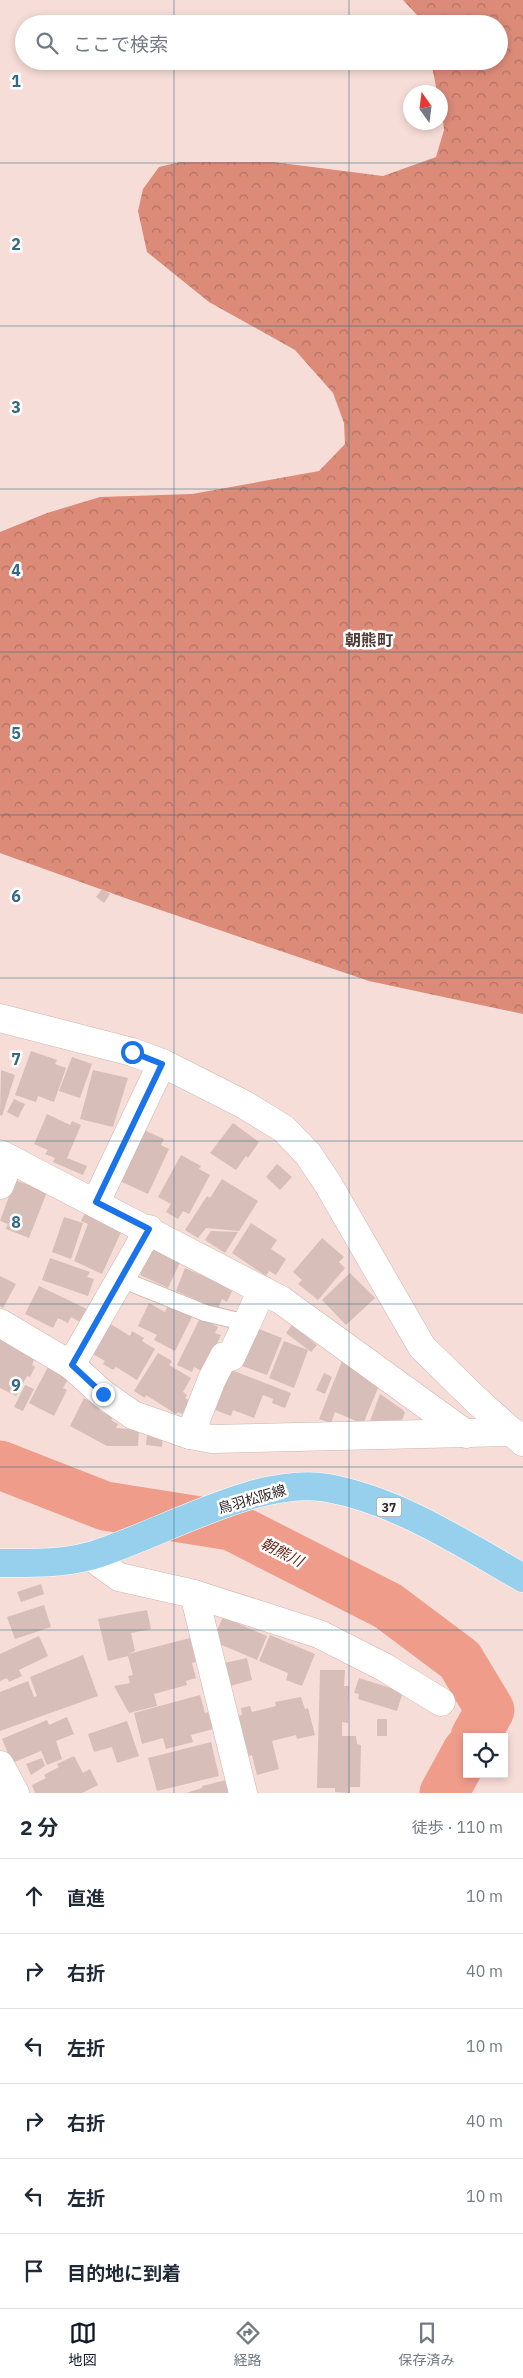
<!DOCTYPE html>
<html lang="ja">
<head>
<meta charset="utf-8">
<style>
	body { margin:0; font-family:"IBM Plex Sans","Noto Sans JP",sans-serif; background:#f2f2f3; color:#1f2937 }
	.controls { position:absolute; right:15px; bottom:15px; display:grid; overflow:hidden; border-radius:0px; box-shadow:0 2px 8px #0003 }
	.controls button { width:45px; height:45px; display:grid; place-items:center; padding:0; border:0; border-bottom:1px solid #e0e1e3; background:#fff; color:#1f2937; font:25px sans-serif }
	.compass { position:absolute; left:403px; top:85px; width:45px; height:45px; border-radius:50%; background:#fff; box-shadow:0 2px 8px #0003; rotate:346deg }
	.stop { position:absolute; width:15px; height:15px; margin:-11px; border:4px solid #1a73e8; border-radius:50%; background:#fff }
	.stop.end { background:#1a73e8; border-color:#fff; box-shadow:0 1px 5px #0008 }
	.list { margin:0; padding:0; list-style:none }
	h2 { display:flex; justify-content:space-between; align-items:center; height:65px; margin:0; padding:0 20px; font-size:21px }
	h2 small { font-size:16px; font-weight:400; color:#747a83 }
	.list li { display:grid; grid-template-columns:32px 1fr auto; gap:15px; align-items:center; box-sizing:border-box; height:75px; padding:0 20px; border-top:1px solid #e0e1e3 }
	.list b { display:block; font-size:19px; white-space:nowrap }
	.list em { font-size:16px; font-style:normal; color:#747a83 }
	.icon { flex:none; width:28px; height:28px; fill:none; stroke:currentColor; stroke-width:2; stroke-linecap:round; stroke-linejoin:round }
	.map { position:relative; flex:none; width:523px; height:1793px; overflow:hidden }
	.search { position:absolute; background:#fff; box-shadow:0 2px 8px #0003; left:15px; right:15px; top:15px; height:55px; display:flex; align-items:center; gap:12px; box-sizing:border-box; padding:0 18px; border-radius:28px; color:#747a83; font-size:19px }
	.sheet { height:515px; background:#fff }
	nav { display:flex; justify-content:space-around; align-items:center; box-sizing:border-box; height:70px; border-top:1px solid #e0e1e3; background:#fff; font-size:14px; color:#747a83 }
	nav a { display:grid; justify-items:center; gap:2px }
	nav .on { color:#111827 }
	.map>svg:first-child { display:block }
	.forest { fill:url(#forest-crowns) }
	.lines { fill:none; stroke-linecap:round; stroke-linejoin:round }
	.river { stroke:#ef9d8a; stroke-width:49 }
	.building { fill:#d7beb8 }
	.lane-casing { stroke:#ceb5af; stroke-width:18 }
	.street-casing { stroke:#ceb5af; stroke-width:29 }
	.primary-casing { stroke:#fff; stroke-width:29 }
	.lane { stroke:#fff; stroke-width:16 }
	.street { stroke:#fff; stroke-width:28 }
	.primary { stroke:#97d0ec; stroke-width:28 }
	.route { stroke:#1a73e8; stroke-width:6 }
	.grid { fill:none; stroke:#346985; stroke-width:1; stroke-opacity:0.55 }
	.labels { text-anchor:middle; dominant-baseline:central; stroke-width:5; stroke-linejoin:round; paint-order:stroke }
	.shield { fill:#fff; stroke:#6e6866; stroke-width:1 }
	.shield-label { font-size:12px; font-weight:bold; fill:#302725 }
	.street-label { font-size:14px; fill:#302725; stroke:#fff }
	.water-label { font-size:15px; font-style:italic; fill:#671f10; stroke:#fff }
	.quarter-label { font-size:16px; font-weight:bold; fill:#4e3a35; stroke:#fff }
	.grid-label { font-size:16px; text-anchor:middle; font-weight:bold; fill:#346985; stroke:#fff; stroke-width:5; stroke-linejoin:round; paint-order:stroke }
</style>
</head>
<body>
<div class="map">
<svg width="523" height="1793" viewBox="0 0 523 1793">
	<defs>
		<pattern id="forest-crowns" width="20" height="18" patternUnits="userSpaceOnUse" patternTransform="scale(1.25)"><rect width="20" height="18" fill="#dc8b79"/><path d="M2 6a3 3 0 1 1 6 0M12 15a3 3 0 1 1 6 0" fill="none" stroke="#b37263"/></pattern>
	</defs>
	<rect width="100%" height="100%" fill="#f7ddd7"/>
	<path class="forest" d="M403 0H523V1014L369 981 125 898 0 853V532L47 513 100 497 192 494 319 471 345 444 344 423 333 393 295 350 209 302 147 252 138 211 143 189 159 167 180 162H273L383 176 436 157 444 130 440 92H437L431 61H499V24H420L417 15Z"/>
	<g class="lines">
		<g class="river">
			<path d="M0 1465 105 1506 231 1526 388 1606 460 1660 490 1710 475 1737"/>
			<path d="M444 1793 467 1751"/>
		</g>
	</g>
	<g class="building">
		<path d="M102 889 110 894 104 903 96 897Z"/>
		<path d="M31 1051 57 1060 55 1064 66 1068 54 1102 38 1096 36 1102 15 1095Z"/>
		<path d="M72 1057 92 1064 80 1098 59 1091Z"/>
		<path d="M1 1070 15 1075 2 1116 0 1115Z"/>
		<path d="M93 1070 128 1078 113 1127 80 1119Z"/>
		<path d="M14 1099 25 1104 18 1118 7 1112Z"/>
		<path d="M47 1114 70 1125 72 1121 81 1125 67 1158 87 1166 83 1175 53 1162 55 1158 45 1154 48 1150 34 1144Z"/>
		<path d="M233 1123 259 1142 248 1158 246 1156 236 1170 210 1153Z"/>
		<path d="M144 1130 164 1139 161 1145 169 1149 148 1194 120 1181Z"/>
		<path d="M181 1155 201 1166 199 1169 210 1175 189 1214 183 1211 178 1219 166 1212 171 1204 158 1197Z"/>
		<path d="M277 1164 292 1177 280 1190 266 1177Z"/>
		<path d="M222 1179 258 1201 239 1231 206 1228 198 1238 185 1230 207 1196 210 1198Z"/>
		<path d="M15 1180 47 1192 29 1238 6 1229 8 1224 0 1221Z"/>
		<path d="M86 1211 122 1230 102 1274 74 1261 88 1224 81 1221Z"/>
		<path d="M64 1217 83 1223 71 1259 52 1252Z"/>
		<path d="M251 1223 277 1240 271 1249 286 1259 276 1275 269 1271 266 1276 232 1253Z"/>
		<path d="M211 1231 238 1232 225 1253 205 1240Z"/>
		<path d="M322 1238 344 1257 339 1262 345 1268 318 1300 298 1284 302 1280 293 1272Z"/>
		<path d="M157 1249 181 1260 168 1288 140 1275 151 1250Z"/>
		<path d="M50 1258 90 1272 87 1277 94 1279 88 1296 42 1280Z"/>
		<path d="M185 1268 233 1289 227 1302 222 1299 218 1309 176 1291Z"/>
		<path d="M350 1273 375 1298 346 1325 322 1300Z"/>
		<path d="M0 1276 16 1284 3 1308 0 1306Z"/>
		<path d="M39 1286 89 1310 82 1323 71 1317 68 1323 58 1318 53 1328 25 1314Z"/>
		<path d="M149 1303 165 1312 168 1305 192 1317 175 1351 154 1340 157 1335 138 1326Z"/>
		<path d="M200 1318 218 1327 215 1333 221 1335 203 1372 194 1367 192 1372 177 1365Z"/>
		<path d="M106 1321 130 1336 132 1331 144 1338 142 1341 155 1349 137 1380 116 1367 113 1370 103 1364 105 1361 88 1351Z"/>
		<path d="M292 1325 317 1345 311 1352 286 1333Z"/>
		<path d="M259 1329 282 1338 267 1375 242 1366Z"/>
		<path d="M0 1339 35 1357 32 1365 35 1367 30 1377 27 1376 16 1396 0 1388Z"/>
		<path d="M284 1341 308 1350 294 1388 269 1378Z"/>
		<path d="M158 1353 172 1361 169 1365 191 1378 183 1392 187 1395 185 1398 190 1401 182 1414 178 1412 176 1414 146 1395 145 1398 134 1391Z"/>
		<path d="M342 1361 378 1388 363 1424 335 1412 331 1423 319 1419Z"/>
		<path d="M48 1367 69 1378 63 1388 67 1390 54 1416 29 1403Z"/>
		<path d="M231 1370 291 1393 285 1408 272 1403 273 1399 263 1395 254 1418 233 1410 231 1416 215 1410Z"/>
		<path d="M324 1373 332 1377 325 1394 316 1390Z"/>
		<path d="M25 1385 34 1389 23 1411 14 1407Z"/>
		<path d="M380 1394 403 1410 405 1413 402 1420 370 1421Z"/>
		<path d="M84 1398 101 1407 100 1411 113 1417 111 1420 118 1424 116 1428 139 1430 138 1446H107L70 1426Z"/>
		<path d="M147 1435 163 1437 162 1447 146 1445Z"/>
		<path d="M41 1584 44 1594 21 1602 17 1592Z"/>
		<path d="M44 1605 51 1627 15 1639 7 1617Z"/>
		<path d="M147 1610 151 1629 131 1633 135 1651 128 1654 190 1638 196 1662 192 1663 196 1678 186 1681 187 1685 154 1694 157 1706 129 1713 114 1686 130 1683 128 1676 133 1675 128 1656 108 1661 98 1619Z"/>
		<path d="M223 1617 267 1636 257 1660 217 1643 214 1637Z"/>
		<path d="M270 1635 315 1654 302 1686 286 1680 288 1673 259 1661Z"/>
		<path d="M39 1636 48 1656 19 1670 22 1676 9 1682 7 1678 0 1681V1654Z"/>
		<path d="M83 1655 98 1696 0 1731V1692L28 1681 34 1697 37 1696 30 1677Z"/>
		<path d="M247 1658 252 1680 230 1686 224 1663Z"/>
		<path d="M320 1670H345L344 1686H349L348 1723 342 1722V1736H356L357 1744 361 1745 360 1787H350V1793L335 1792V1788H317Z"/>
		<path d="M359 1678 403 1692 397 1711 358 1699 359 1694 354 1693Z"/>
		<path d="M200 1695 205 1713 208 1712 213 1729 191 1735 193 1742 166 1749 163 1738 142 1744 134 1713Z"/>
		<path d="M301 1697 305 1709 308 1708 315 1735 297 1739 296 1735 272 1741 279 1769 257 1775 252 1755 249 1756 238 1716 242 1715 241 1708 250 1706 252 1712 276 1706 275 1702Z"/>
		<path d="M67 1717 74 1734 56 1741 62 1759 47 1765 41 1751 12 1763 2 1739 47 1720 49 1725Z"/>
		<rect x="377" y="1719" width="10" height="17"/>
		<path d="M127 1721 139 1756 117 1763 112 1747 94 1752 88 1734Z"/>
		<path d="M211 1742 219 1776 157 1791 148 1758Z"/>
		<path d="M74 1756 83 1773 90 1769 98 1785 82 1793H35L32 1785 46 1778 44 1775 59 1767 57 1764Z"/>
		<path d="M42 1758 45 1766 31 1775 26 1764Z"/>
		<path d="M226 1780 230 1793H186L202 1788V1786Z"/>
	</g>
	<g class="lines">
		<g class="lane-casing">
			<path id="lane" d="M121 1279 205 1313 247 1323"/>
		</g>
		<g class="street-casing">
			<g id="street">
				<path d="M0 1018 132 1052 162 1063 245 1105 284 1129 308 1154 328 1184 422 1347 474 1398 523 1442"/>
				<path d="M0 1154 281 1300 466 1434"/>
				<path d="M0 1185 10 1159"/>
				<path d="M96 1202 162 1063"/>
				<path d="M0 1323 71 1365 103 1394 133 1415 190 1435 212 1439 513 1432"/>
				<path d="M71 1365 149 1229"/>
				<path d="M190 1435 212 1379 224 1356 231 1357 262 1290"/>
				<path d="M90 1556 119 1577 194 1594 319 1634 384 1667 441 1702"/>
				<path d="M194 1594 243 1793"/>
				<path d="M0 1765 15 1793"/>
			</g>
		</g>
		<g class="primary-casing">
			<path id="primary" d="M0 1563C30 1563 60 1564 90 1556 159 1536 257 1475 328 1488 398 1501 462 1543 523 1578"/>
		</g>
		<use href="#lane" class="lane"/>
		<use href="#street" class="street"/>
		<use href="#primary" class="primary"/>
	</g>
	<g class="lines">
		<path class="route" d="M103 1394 72 1365 149 1229 96 1202 162 1064 132 1052"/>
	</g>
	<path class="grid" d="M174 0V24M349 0V24M174 61V1793M349 61V1793M0 163H523M0 326H523M0 489H523M0 652H523M0 815H523M0 978H523M0 1141H523M0 1304H523M0 1467H523M0 1630H523"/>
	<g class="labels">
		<rect class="shield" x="376.5" y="1497.5" width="25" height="19" rx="4"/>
		<g class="shield-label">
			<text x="389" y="1507">37</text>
		</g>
		<g class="street-label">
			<text transform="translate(252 1499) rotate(-16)">鳥羽松阪線</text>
		</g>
		<g class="water-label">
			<text transform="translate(282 1552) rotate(27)">朝熊川</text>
		</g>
		<g class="quarter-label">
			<text x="369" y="640">朝熊町</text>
		</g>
	</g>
	<g class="grid-label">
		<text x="16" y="87">1</text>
		<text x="16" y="250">2</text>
		<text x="16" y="413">3</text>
		<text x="16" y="576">4</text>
		<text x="16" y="739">5</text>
		<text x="16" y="902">6</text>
		<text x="16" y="1065">7</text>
		<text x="16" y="1228">8</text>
		<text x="16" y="1391">9</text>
	</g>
</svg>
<div class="controls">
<button><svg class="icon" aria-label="locate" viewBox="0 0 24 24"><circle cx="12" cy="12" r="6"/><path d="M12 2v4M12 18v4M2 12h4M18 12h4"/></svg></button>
</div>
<svg class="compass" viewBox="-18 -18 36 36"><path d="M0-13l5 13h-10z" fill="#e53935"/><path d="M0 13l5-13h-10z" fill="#747a83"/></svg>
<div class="stop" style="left:132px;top:1052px"></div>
<div class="stop end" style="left:103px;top:1394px"></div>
<div class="search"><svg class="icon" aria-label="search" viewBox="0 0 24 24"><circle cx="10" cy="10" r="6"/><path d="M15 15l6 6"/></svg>ここで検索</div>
</div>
<section class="sheet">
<h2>2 分<small>徒歩 · 110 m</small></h2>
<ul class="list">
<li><svg class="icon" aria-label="ahead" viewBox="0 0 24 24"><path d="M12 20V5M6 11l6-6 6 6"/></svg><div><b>直進</b></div><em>10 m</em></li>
<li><svg class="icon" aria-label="right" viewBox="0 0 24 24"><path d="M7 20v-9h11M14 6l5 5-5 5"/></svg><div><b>右折</b></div><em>40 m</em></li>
<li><svg class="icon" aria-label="left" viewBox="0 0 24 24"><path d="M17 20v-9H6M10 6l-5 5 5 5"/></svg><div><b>左折</b></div><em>10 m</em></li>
<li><svg class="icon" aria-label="right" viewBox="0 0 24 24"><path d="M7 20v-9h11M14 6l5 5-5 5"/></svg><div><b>右折</b></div><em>40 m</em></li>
<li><svg class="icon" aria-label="left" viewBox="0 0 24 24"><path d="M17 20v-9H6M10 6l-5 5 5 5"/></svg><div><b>左折</b></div><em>10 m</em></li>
<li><svg class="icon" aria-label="arrive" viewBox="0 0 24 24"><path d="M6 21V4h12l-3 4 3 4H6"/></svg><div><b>目的地に到着</b></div></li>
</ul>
</section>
<nav>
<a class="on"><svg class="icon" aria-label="map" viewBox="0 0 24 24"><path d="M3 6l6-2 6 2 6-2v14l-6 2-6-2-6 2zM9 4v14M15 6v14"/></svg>地図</a>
<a><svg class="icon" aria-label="directions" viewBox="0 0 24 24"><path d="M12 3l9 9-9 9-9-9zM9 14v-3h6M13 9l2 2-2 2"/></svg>経路</a>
<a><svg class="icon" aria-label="saved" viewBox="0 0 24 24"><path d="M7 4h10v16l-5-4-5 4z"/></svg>保存済み</a>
</nav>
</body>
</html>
